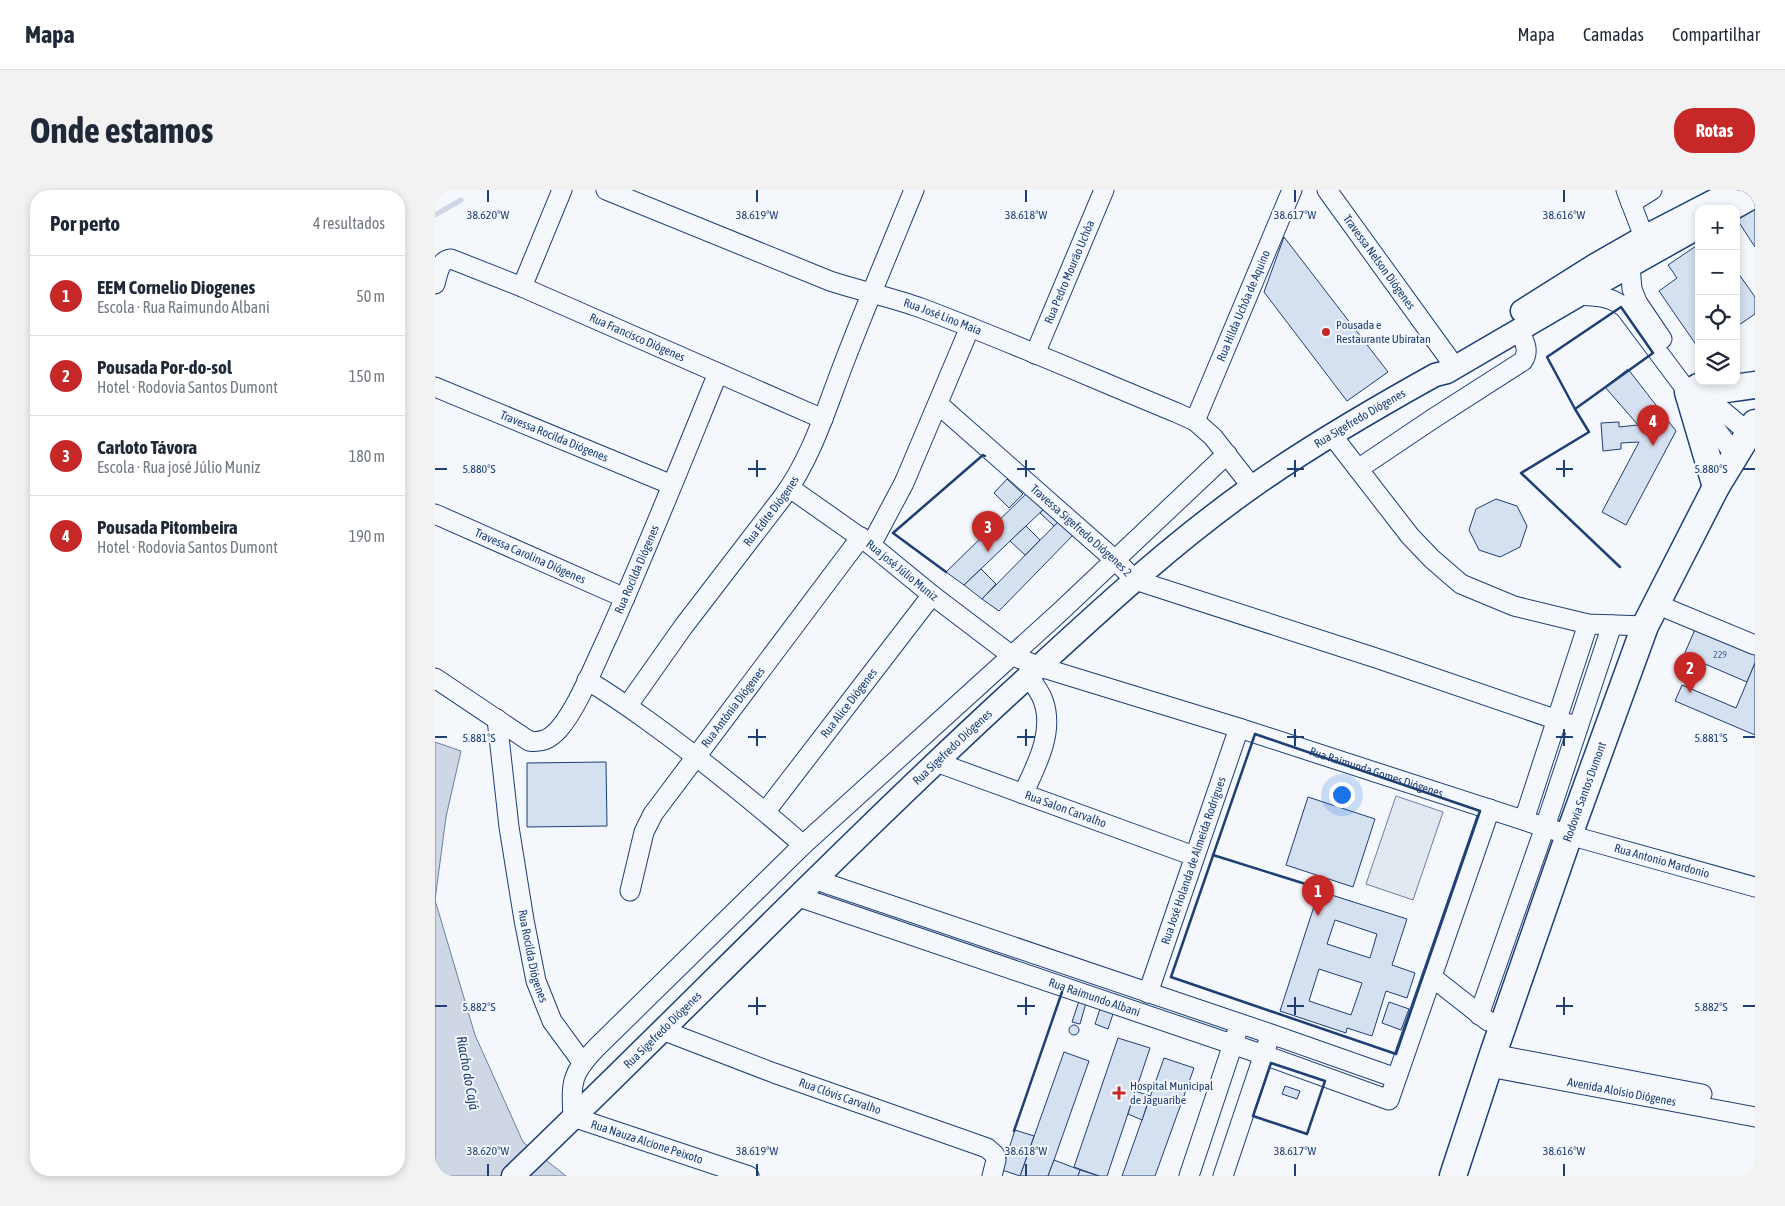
<!DOCTYPE html>
<html lang="pt">
<head>
<meta charset="utf-8">
<style>
	body { margin:0; font-family:"Asap Condensed",sans-serif; background:#f2f2f3; color:#1f2937 }
	.controls { position:absolute; right:15px; top:15px; display:grid; overflow:hidden; border-radius:10px; box-shadow:0 2px 8px #0003 }
	.controls button { width:45px; height:45px; display:grid; place-items:center; padding:0; border:0; border-bottom:1px solid #e0e1e3; background:#fff; color:#1f2937; font:25px sans-serif }
	.you { position:absolute; left:906px; top:604px; width:18px; height:18px; margin:-12px; border:4px solid #fff; border-radius:50%; background:#1a73e8; box-shadow:0 0 0 8px #1a73e833 }
	.badge { display:grid; place-items:center; width:32px; height:32px; border-radius:50%; background:#c62828; color:#fff; font-size:16px; font-weight:700 }
	.pin { position:absolute; translate:-50% -41px; filter:drop-shadow(0 1px 2px #0008) }
	.pin::after { content:''; position:absolute; top:26px; width:18px; height:15px; background:inherit; clip-path:polygon(0 0,100% 0,50% 100%) }
	.list { margin:0; padding:0; list-style:none }
	h2 { display:flex; justify-content:space-between; align-items:center; height:65px; margin:0; padding:0 20px; font-size:21px }
	h2 small { font-size:16px; font-weight:400; color:#747a83 }
	.list li { display:grid; grid-template-columns:32px 1fr auto; gap:15px; align-items:center; box-sizing:border-box; height:80px; padding:0 20px; border-top:1px solid #e0e1e3 }
	.list b { display:block; font-size:19px; white-space:nowrap }
	.list p { margin:0; font-size:16px; white-space:nowrap; color:#747a83 }
	.list em { font-size:16px; font-style:normal; color:#747a83 }
	.icon { flex:none; width:28px; height:28px; fill:none; stroke:currentColor; stroke-width:2; stroke-linecap:round; stroke-linejoin:round }
	.map { position:relative; flex:none; width:1320px; height:986px; overflow:hidden; border-radius:20px }
	header { display:flex; align-items:center; gap:30px; box-sizing:border-box; height:70px; padding:0 25px; background:#fff; border-bottom:1px solid #e0e1e3 }
	header strong { font-size:24px }
	nav { display:flex; gap:28px; margin-inline-start:auto; font-size:18px }
	.intro { display:flex; align-items:center; justify-content:space-between; box-sizing:border-box; height:120px; padding:0 30px }
	h1 { margin:0; font-size:35px }
	.button { padding:12px 22px; border-radius:20px; background:#c62828; color:#fff; font-size:18px; font-weight:700 }
	main { display:flex; gap:30px; padding:0 30px }
	aside { flex:1; background:#fff; border-radius:20px; box-shadow:0 2px 8px #0003 }
	.map>svg:first-child { display:block }
	.green { fill:#e3e9f0; stroke:#687fa3 }
	.water { fill:#cfd7e4; stroke:#687fa3 }
	.lines { fill:none; stroke-linecap:round; stroke-linejoin:round }
	.stream { stroke:#cfd7e4; stroke-width:5 }
	.building { fill:#d5e0f0; stroke:#1d3f73; fill-rule:evenodd }
	.minor-casing { stroke:#1d3f73; stroke-width:21 }
	.major-casing { stroke:#1d3f73; stroke-width:25 }
	.highway-casing { stroke:#1d3f73; stroke-width:29 }
	.minor { stroke:#f4f7fb; stroke-width:19 }
	.major { stroke:#f4f7fb; stroke-width:22 }
	.highway { stroke:#f4f7fb; stroke-width:26 }
	.wall { stroke:#1d3f73; stroke-width:2.5 }
	.ticks { fill:none; stroke:#1d3f73; stroke-width:2 }
	.poi-dot { fill:#c62828; stroke:#f4f7fb; stroke-width:2 }
	.labels { text-anchor:middle; dominant-baseline:central; stroke-width:4; stroke-linejoin:round; paint-order:stroke }
	.number-label { font-size:10px; fill:#4b6792 }
	.street-label { font-size:12px; fill:#1d3f73; stroke:#f4f7fb }
	.poi-label { font-size:12px; fill:#1d3f73; stroke:#f4f7fb; text-anchor:start }
	.water-label { font-size:14px; font-style:italic; fill:#1d3f73; stroke:#f4f7fb }
	.ticks-label { font-size:12px; text-anchor:middle; fill:#1d3f73; stroke:#f4f7fb; stroke-width:4; stroke-linejoin:round; paint-order:stroke }
</style>
</head>
<body>
<header>
<strong>Mapa</strong>
<nav><a>Mapa</a><a>Camadas</a><a>Compartilhar</a></nav>
</header>
<div class="intro"><h1>Onde estamos</h1><a class="button">Rotas</a></div>
<main>
<aside>
<h2>Por perto<small>4 resultados</small></h2>
<ul class="list">
<li><span class="badge">1</span><div><b>EEM Cornelio Diogenes</b><p>Escola · Rua Raimundo Albani</p></div><em>50 m</em></li>
<li><span class="badge">2</span><div><b>Pousada Por-do-sol</b><p>Hotel · Rodovia Santos Dumont</p></div><em>150 m</em></li>
<li><span class="badge">3</span><div><b>Carloto Távora</b><p>Escola · Rua josé Júlio Muniz</p></div><em>180 m</em></li>
<li><span class="badge">4</span><div><b>Pousada Pitombeira</b><p>Hotel · Rodovia Santos Dumont</p></div><em>190 m</em></li>
</ul>
</aside>
<div class="map">
<svg width="1320" height="986" viewBox="0 0 1320 986">
	<rect width="100%" height="100%" fill="#f4f7fb"/>
	<path class="green" d="M961 606 1008 622 978 710 931 694Z"/>
	<path class="water" d="M0 552 26 561 11 627 0 710 40 845 88 952 131 986H0Z"/>
	<g class="lines">
		<path class="stream" d="M0 25 26 10"/>
	</g>
	<g class="building">
		<path d="M1320 14V57L1301 28Z"/>
		<path d="M849 47 953 182 912 211 829 102Z"/>
		<path d="M1264 54V159L1224 101 1242 88 1233 75Z"/>
		<path d="M1301 80 1320 107V124L1301 137Z"/>
		<path d="M1193 179 1241 241 1191 335 1167 322 1204 252 1186 253V259L1168 261 1166 233 1184 232V237L1203 235 1170 197Z"/>
		<path d="M572 289 588 304 574 318 559 303Z"/>
		<path d="M594 301 612 316 529 395 511 382Z"/>
		<path d="M1061 309 1082 316 1092 336 1085 357 1065 367 1044 360 1034 340 1041 319Z"/>
		<path d="M612 316 627 328 619 336 605 323Z"/>
		<path d="M627 328 643 340 564 421 547 409Z"/>
		<path d="M591 336 605 350 590 365 575 351Z"/>
		<path d="M546 379 561 394 547 409 529 395Z"/>
		<path d="M1261 437 1320 462V473L1312 492 1249 465Z"/>
		<path d="M1320 473V545L1240 511 1247 495 1301 518Z"/>
		<path d="M171 572 172 636 92 637V573Z"/>
		<path d="M873 607 940 629 918 697 851 675Z"/>
		<path d="M884 701 972 729 957 775 980 783 972 808 951 801 937 846 912 838 911 843 845 821ZM900 730 942 744 935 768 892 754ZM884 779 927 793 916 825 874 811Z"/>
		<path d="M644 811 651 813 645 834 637 832Z"/>
		<path d="M954 812 974 819 966 840 947 833Z"/>
		<path d="M666 816 679 821 673 839 660 834Z"/>
		<circle cx="639" cy="840" r="5"/>
		<path d="M683 848 715 858 672 986H664L639 977Z"/>
		<path d="M629 862 654 871 619 970 613 986H585Z"/>
		<path d="M729 868 759 878 720 986H687Z"/>
		<path d="M850 896 865 901 862 909 847 904Z"/>
		<path d="M700 901 715 906 707 930 693 924Z"/>
		<path d="M580 940 599 946 585 986 567 980Z"/>
		<path d="M619 970 645 980 643 986H613Z"/>
		<path d="M645 980 664 986H643Z"/>
	</g>
	<g class="lines">
		<g class="minor-casing">
			<g id="minor">
				<path id="s1" d="M171 0 395 91C425 101 456 107 486 118 571 150 655 187 740 222L760 231 778 247 817 297"/>
				<path id="s2" d="M892 0 1020 177"/>
				<path d="M1191 0 1209 47"/>
				<path d="M1196 13 1217 0"/>
				<path d="M1188 64 1195 76 1197 99 1202 112 1227 149"/>
				<path id="s3" d="M0 94C3 84 4 70 16 69L87 97 388 229"/>
				<path d="M87 97 127 0"/>
				<path d="M1143 105C1161 106 1176 106 1190 118L1300 265"/>
				<path id="s4" d="M600 164 669 0"/>
				<path d="M1261 195 1277 212 1314 243"/>
				<path id="s5" d="M0 197 237 295"/>
				<path id="s6" d="M503 214 680 370 700 390 944 469 1143 537"/>
				<path id="s7" d="M760 231 857 0"/>
				<path d="M896 244 975 346 997 369 1026 394 1079 416 1153 434 1210 436"/>
				<path d="M923 279 999 228 1088 171C1095 160 1089 151 1084 140"/>
				<path id="s8" d="M355 298 436 355 497 405 576 465 605 477 804 538 1134 645 1320 697"/>
				<path id="s9" d="M0 324 190 408"/>
				<path d="M436 355 469 293 535 137"/>
				<path d="M1221 414 1320 455"/>
				<path id="s10" d="M0 488 94 551C107 553 115 549 124 539 143 517 160 473 173 446 212 359 247 271 283 183"/>
				<path d="M152 490C193 515 230 543 268 572 302 599 336 626 368 655"/>
				<path id="s11" d="M193 515 248 437 347 308C377 268 392 216 410 170 432 113 456 56 479 0"/>
				<path id="s12" d="M62 529 74 637 89 730 101 791 117 831 147 872"/>
				<path id="s13" d="M501 572 759 666"/>
				<path d="M588 604C601 576 620 542 608 510 605 502 599 494 594 487"/>
				<path id="s14" d="M331 621 497 405"/>
				<path d="M1089 630 1153 434"/>
				<path d="M381 690 836 844 961 888"/>
				<path id="s15" d="M195 701 209 642 218 624 426 347"/>
				<path id="s16" d="M364 707 829 865 954 910 1055 619"/>
				<path d="M997 787 1053 831"/>
				<path id="s17" d="M713 803 804 538"/>
				<path d="M1044 825 1110 637 1177 435"/>
				<path id="s18" d="M227 840 339 883 552 958 560 965 561 970 557 986"/>
				<path d="M1058 864 1267 904"/>
				<path id="s19" d="M1054 877 1320 927"/>
				<path d="M314 986 138 927C136 891 136 884 162 857L368 655 626 421 792 264"/>
				<path d="M754 986 801 845"/>
				<path d="M788 986 832 855"/>
			</g>
		</g>
		<g class="major-casing">
			<g id="major">
				<path d="M1297 19 1320 6"/>
				<path d="M1087 121 1160 75 1209 47 1300 0"/>
				<path id="s20" d="M78 986C244 827 404 661 573 505 652 433 729 359 817 297 875 256 937 220 1000 185L1012 182 1161 95 1264 37"/>
			</g>
		</g>
		<g class="highway-casing">
			<g id="highway">
				<path d="M1263 197 1291 199 1320 195"/>
				<path d="M1253 202 1281 297"/>
				<path id="s21" d="M1018 986 1058 864 1134 645 1210 436 1281 297 1320 233"/>
			</g>
		</g>
		<use href="#minor" class="minor"/>
		<use href="#major" class="major"/>
		<use href="#highway" class="highway"/>
		<g class="wall">
			<path d="M1186 117 1218 163 1140 219 1112 167Z"/>
			<path d="M1140 219 1154 242 1086 283 1185 377"/>
			<path d="M511 382 458 343 548 265 550 266"/>
			<path d="M820 544 1045 621 961 864 736 787Z"/>
			<path d="M778 665 877 696"/>
			<path d="M836 873 890 891 872 944 818 926Z"/>
			<path d="M579 941 627 802"/>
		</g>
	</g>
	<path class="ticks" d="M53 0V12M322 0V12M591 0V12M860 0V12M1129 0V12M322 270V287M591 270V287M860 270V287M1129 270V287M0 279H12M313 279H331M582 279H600M852 279H869M1121 279H1138M1308 279H1320M322 539V556M591 539V556M860 539V556M1129 539V556M0 547H12M313 547H331M582 547H600M852 547H869M1121 547H1138M1308 547H1320M322 807V825M591 807V825M860 807V825M1129 807V825M0 816H12M313 816H331M582 816H600M852 816H869M1121 816H1138M1308 816H1320M53 974V986M322 974V986M591 974V986M860 974V986M1129 974V986"/>
	<g class="poi-dot">
		<circle cx="891" cy="142" r="5"/>
		<path d="M681.5 895.5h5v5h5v5h-5v5h-5v-5h-5v-5h5z"/>
	</g>
	<g class="labels">
		<g class="number-label">
			<text x="1285" y="464">229</text>
		</g>
		<g class="street-label">
			<text stroke="none"><textPath href="#s2" startOffset="89">Travessa Nelson Diógenes</textPath></text>
			<text stroke="none"><textPath href="#s4" startOffset="89">Rua Pedro Mourão Uchôa</textPath></text>
			<text stroke="none"><textPath href="#s7" startOffset="125">Rua Hilda Uchôa de Aquino</textPath></text>
			<text stroke="none"><textPath href="#s1" startOffset="360">Rua José Lino Maia</textPath></text>
			<text stroke="none"><textPath href="#s3" startOffset="234">Rua Francisco Diógenes</textPath></text>
			<text stroke="none"><textPath href="#s20" startOffset="1139">Rua Sigefredo Diógenes</textPath></text>
			<text stroke="none"><textPath href="#s5" startOffset="129">Travessa Rocilda Diógenes</textPath></text>
			<text stroke="none"><textPath href="#s11" startOffset="241">Rua Edite Diógenes</textPath></text>
			<text stroke="none"><textPath href="#s6" startOffset="191">Travessa Sigefredo Diógenes 2</textPath></text>
			<text stroke="none"><textPath href="#s9" startOffset="104">Travessa Carolina Diógenes</textPath></text>
			<text stroke="none"><textPath href="#s10" startOffset="325">Rua Rocilda Diógenes</textPath></text>
			<text stroke="none"><textPath href="#s8" startOffset="139">Rua josé Júlio Muniz</textPath></text>
			<text stroke="none"><textPath href="#s14" startOffset="136">Rua Alice Diógenes</textPath></text>
			<text stroke="none"><textPath href="#s15" startOffset="214">Rua Antônia Diógenes</textPath></text>
			<text stroke="none"><textPath href="#s20" startOffset="614">Rua Sigefredo Diógenes</textPath></text>
			<text stroke="none"><textPath href="#s8" startOffset="661">Rua Raimunda Gomes Diógenes</textPath></text>
			<text stroke="none"><textPath href="#s21" startOffset="406">Rodovia Santos Dumont</textPath></text>
			<text stroke="none"><textPath href="#s13" startOffset="138">Rua Salon Carvalho</textPath></text>
			<text stroke="none"><textPath href="#s17" startOffset="140">Rua José Holanda de Almeida Rodrigues</textPath></text>
			<text stroke="none"><textPath href="#s8" startOffset="960">Rua Antonio Mardonio</textPath></text>
			<text stroke="none"><textPath href="#s12" startOffset="240">Rua Rocilda Diógenes</textPath></text>
			<text stroke="none"><textPath href="#s16" startOffset="312">Rua Raimundo Albani</textPath></text>
			<text stroke="none"><textPath href="#s20" startOffset="209">Rua Sigefredo Diógenes</textPath></text>
			<text stroke="none"><textPath href="#s19" startOffset="135">Avenida Aloísio Diógenes</textPath></text>
			<text stroke="none"><textPath href="#s18" startOffset="190">Rua Clóvis Carvalho</textPath></text>
			<text transform="translate(212 952) rotate(18)">Rua Nauza Alcione Peixoto</text>
		</g>
		<g class="poi-label">
			<text x="901" y="135">Pousada e<tspan x="901" dy="14">Restaurante Ubiratan</tspan></text>
			<text x="695" y="896">Hospital Municipal<tspan x="695" dy="14">de Jaguaribe</tspan></text>
		</g>
		<g class="water-label">
			<text transform="translate(33 883) rotate(80)">Riacho do Cajá</text>
		</g>
	</g>
	<g class="ticks-label">
		<text x="53" y="29">38.620°W</text>
		<text x="322" y="29">38.619°W</text>
		<text x="591" y="29">38.618°W</text>
		<text x="860" y="29">38.617°W</text>
		<text x="1129" y="29">38.616°W</text>
		<text x="44" y="283">5.880°S</text>
		<text x="1276" y="283">5.880°S</text>
		<text x="44" y="552">5.881°S</text>
		<text x="1276" y="552">5.881°S</text>
		<text x="44" y="821">5.882°S</text>
		<text x="1276" y="821">5.882°S</text>
		<text x="53" y="965">38.620°W</text>
		<text x="322" y="965">38.619°W</text>
		<text x="591" y="965">38.618°W</text>
		<text x="860" y="965">38.617°W</text>
		<text x="1129" y="965">38.616°W</text>
	</g>
</svg>
<div class="controls">
<button>+</button>
<button>−</button>
<button><svg class="icon" aria-label="locate" viewBox="0 0 24 24"><circle cx="12" cy="12" r="6"/><path d="M12 2v4M12 18v4M2 12h4M18 12h4"/></svg></button>
<button><svg class="icon" aria-label="layers" viewBox="0 0 24 24"><path d="M12 4l9 5-9 5-9-5zM3 14l9 5 9-5"/></svg></button>
</div>
<div class="you"></div>
<div class="pin badge" style="left:883px;top:726px">1</div>
<div class="pin badge" style="left:1255px;top:503px">2</div>
<div class="pin badge" style="left:553px;top:362px">3</div>
<div class="pin badge" style="left:1218px;top:256px">4</div>
</div>
</main>
</body>
</html>
